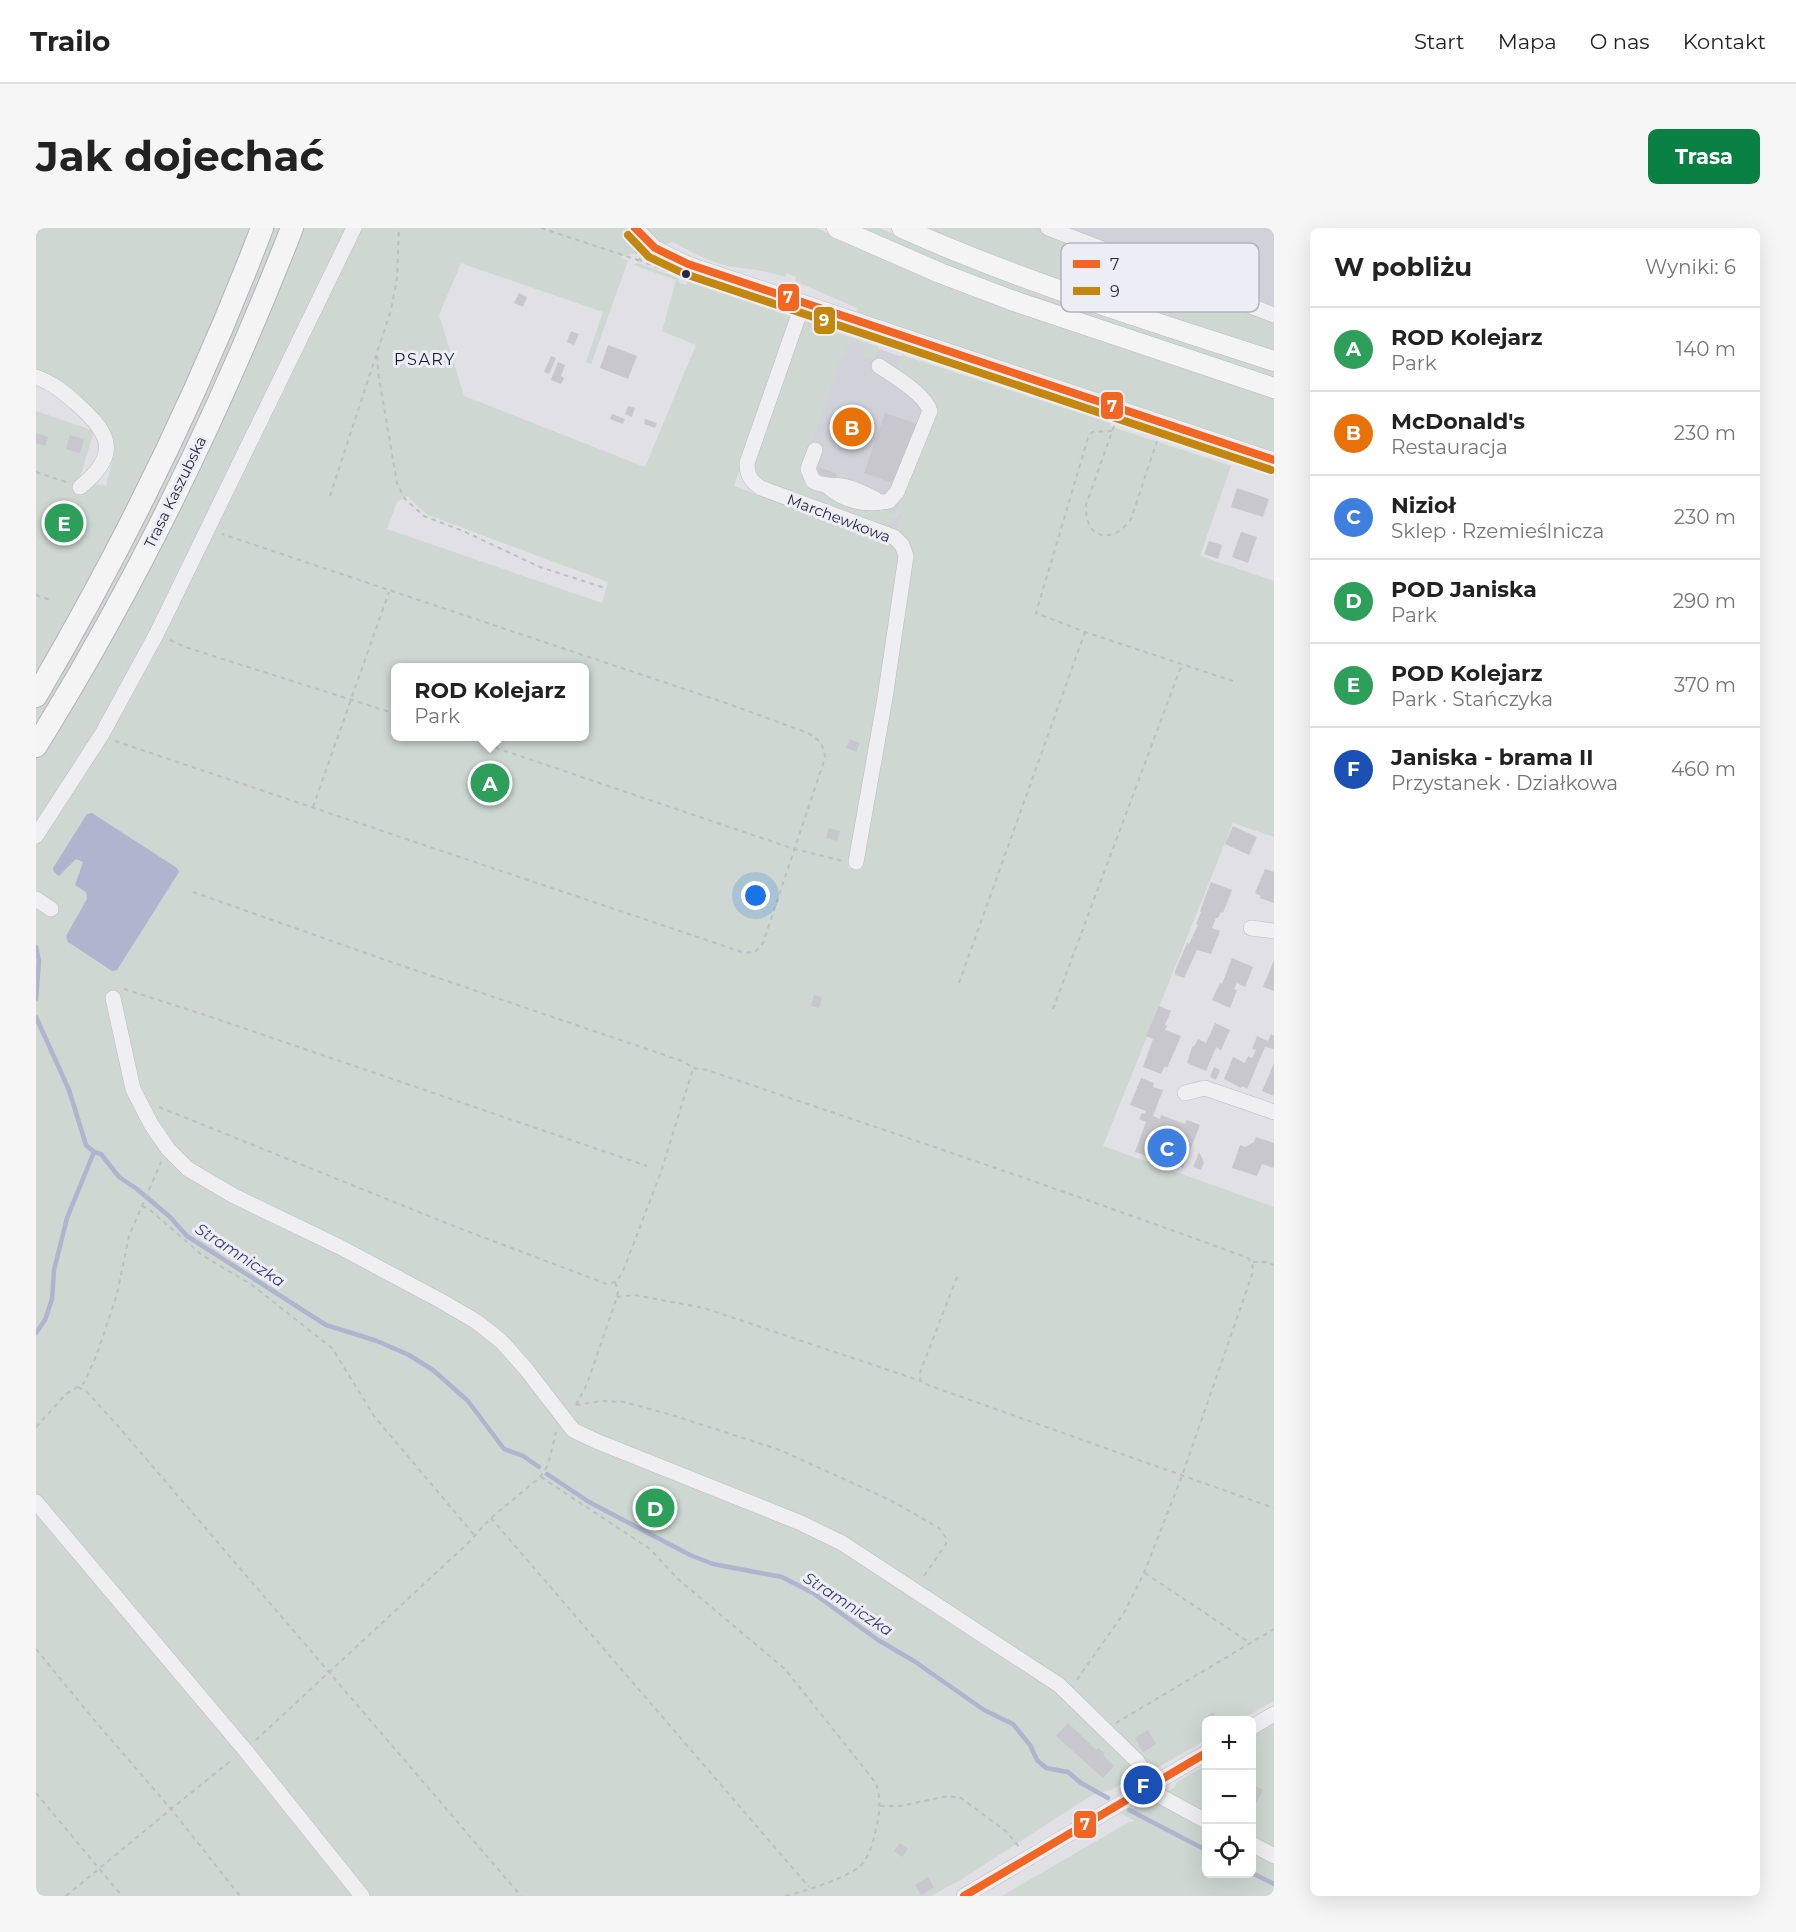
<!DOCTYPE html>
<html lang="pl">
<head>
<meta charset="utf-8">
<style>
	body { margin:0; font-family:Montserrat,sans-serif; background:#f6f6f6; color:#222 }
	.controls { position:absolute; right:18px; bottom:18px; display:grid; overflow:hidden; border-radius:9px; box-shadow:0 6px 24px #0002 }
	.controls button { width:54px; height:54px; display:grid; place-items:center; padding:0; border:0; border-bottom:2px solid #e0e0e0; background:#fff; color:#222; font:30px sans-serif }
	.you { position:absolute; left:720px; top:668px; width:21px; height:21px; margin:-15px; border:4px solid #fff; border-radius:50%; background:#1a73e8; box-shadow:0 0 0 9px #1a73e833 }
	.badge { display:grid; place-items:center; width:39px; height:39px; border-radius:50%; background:#0b8043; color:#fff; font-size:20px; font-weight:700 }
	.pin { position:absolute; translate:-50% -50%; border:3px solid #fff; box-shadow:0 2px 6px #0006 }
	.popup { position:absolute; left:355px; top:435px; width:198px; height:78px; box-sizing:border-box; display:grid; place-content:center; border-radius:9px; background:#fff; filter:drop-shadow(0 2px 4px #0005); font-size:20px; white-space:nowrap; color:#767676 }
	.popup b { font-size:22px; color:#222 }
	.popup::after { content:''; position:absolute; left:50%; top:100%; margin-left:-12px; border:12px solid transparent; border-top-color:#fff }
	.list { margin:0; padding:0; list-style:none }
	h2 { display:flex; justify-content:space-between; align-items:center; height:78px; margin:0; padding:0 24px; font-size:26px }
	h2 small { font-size:20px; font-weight:400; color:#767676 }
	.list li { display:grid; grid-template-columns:39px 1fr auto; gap:18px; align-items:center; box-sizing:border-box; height:84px; padding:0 24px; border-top:2px solid #e0e0e0 }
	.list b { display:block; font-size:22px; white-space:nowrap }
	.list p { margin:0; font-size:20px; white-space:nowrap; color:#767676 }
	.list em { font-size:20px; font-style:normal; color:#767676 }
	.icon { flex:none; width:33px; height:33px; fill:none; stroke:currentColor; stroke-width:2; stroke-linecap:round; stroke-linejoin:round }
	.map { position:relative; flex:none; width:1238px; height:1668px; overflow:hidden; border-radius:9px }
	header { display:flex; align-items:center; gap:36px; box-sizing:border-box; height:84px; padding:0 30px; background:#fff; border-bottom:2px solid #e0e0e0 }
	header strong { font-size:28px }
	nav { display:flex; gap:33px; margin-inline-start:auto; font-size:21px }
	.intro { display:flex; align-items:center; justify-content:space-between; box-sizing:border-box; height:144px; padding:0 36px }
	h1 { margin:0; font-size:42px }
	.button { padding:15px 27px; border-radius:9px; background:#0b8043; color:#fff; font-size:21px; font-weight:700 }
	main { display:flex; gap:36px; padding:0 36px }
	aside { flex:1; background:#fff; border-radius:9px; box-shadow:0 6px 24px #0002 }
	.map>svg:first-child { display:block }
	.built { fill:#d0d1d9 }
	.green { fill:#ced7d1; fill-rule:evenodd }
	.water { fill:#b0b5cf }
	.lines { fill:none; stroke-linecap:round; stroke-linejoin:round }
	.stream { stroke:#b0b5cf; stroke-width:4.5 }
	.building { fill:#c7c7cd }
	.minor-casing { stroke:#bdbdc2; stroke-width:16 }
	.major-casing { stroke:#bcbdc3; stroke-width:21 }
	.highway-casing { stroke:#b2b3b9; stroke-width:24 }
	.path { stroke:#bebfc5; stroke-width:2; stroke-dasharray:4.5 4.5; stroke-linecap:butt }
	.minor { stroke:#efeff1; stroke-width:15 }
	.major { stroke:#f4f4f5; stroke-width:20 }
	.highway { stroke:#f4f4f5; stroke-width:22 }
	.bus-1-casing { stroke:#edeef5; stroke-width:12 }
	.bus-2-casing { stroke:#edeef5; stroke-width:12 }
	.bus-1 { stroke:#f26522; stroke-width:8 }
	.bus-2 { stroke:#c3870f; stroke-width:8 }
	.bus-dot { fill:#28293d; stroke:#edeef5; stroke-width:2 }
	.labels { text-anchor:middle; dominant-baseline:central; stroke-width:6; stroke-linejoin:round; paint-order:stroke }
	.street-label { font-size:15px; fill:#28293d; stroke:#edeef5 }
	.neighbourhood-label { font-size:16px; letter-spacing:1.5px; fill:#1a1b2d; stroke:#edeef5 }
	.water-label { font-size:16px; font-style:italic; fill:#353c6e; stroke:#edeef5 }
	.key { fill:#edeef5; stroke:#b2b3be; stroke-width:1.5 }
	.key-label { font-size:16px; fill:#28293d }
	.line-badge { stroke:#edeef5; stroke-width:2 }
	.badge-label { font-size:16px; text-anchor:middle; font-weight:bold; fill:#fff }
</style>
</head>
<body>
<header>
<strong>Trailo</strong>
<nav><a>Start</a><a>Mapa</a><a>O nas</a><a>Kontakt</a></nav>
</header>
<div class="intro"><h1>Jak dojechać</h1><a class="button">Trasa</a></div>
<main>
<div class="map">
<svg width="1238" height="1668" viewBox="0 0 1238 1668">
	<rect width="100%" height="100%" fill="#e0e0e5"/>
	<g class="built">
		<path d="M920 0H1238V104Z"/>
		<path d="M779 99 919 147 861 304 722 252Z"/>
	</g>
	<g class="green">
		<path d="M0 0H780L856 34 972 80 1238 170V226L820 85 821 80 759 53 760 49 751 45 749 49C729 42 718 42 698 39 677 36 655 24 637 14L584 29 592 33 555 136 550 134 567 84 425 35 403 87 428 168 609 239 660 117 626 103 640 52 598 37 602 35 642 50 643 55 650 57 652 54 756 89 698 258 858 315 864 329 843 466 812 640 824 641 842 548 875 335 860 308 868 284 853 297 840 296 722 252 715 241 766 95 771 94 843 119 839 129 831 132 828 130V118L816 114 811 115 812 124 806 129 766 243 767 250 772 256 858 286 878 229 901 180 898 169 860 144 866 127 1074 195V198L1195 238 1164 328 1238 353V609L1197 595 1067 918 1238 979V1473L1204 1492H1170V1512L1115 1543 1113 1540 1075 1562 1056 1567 926 1651 895 1668H0V183L58 203 43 253 70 258 79 221 72 205 0 145ZM372 268 380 277 392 287 572 354 566 375 351 301 361 274ZM360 440H548V508H360Z"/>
		<path d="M822 0H843L910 29 1103 98 1238 143V151L978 64 907 37Z"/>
		<path d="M886 0H995L1206 84 1238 95V125L987 40Z"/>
		<path d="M669 54H684L756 78 758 84Z"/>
		<path d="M863 117H870L1075 185 1077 190 860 119Z"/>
		<path d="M1133 204 1238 240V244L1128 207Z"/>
		<path d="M1238 1493V1668H966L1093 1594 1099 1593 1083 1584 1111 1576 1138 1560 1141 1554 1170 1537V1646H1216V1512L1217 1510 1216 1506Z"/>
	</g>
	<path class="water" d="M56 585 141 640 143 644 81 742 76 743 32 714 30 708 51 671 50 664 39 657 47 634 40 631 23 648 18 644 17 640 51 586Z"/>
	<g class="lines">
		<g class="stream">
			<path d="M0 719 3 733 0 771"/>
			<path d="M0 789 33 862 50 917 58 924 65 926 83 949 101 961 134 989 151 1008 290 1097 341 1113 373 1127 397 1142 432 1173 468 1221 487 1228 503 1239"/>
			<path d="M0 1105 9 1092 16 1071 18 1042 31 990 58 924"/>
			<path d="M511 1246 553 1274 654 1327 677 1336 746 1349 777 1365 842 1412 878 1433 948 1482 977 1496 994 1517 1001 1532 1010 1540 1032 1544 1045 1555 1072 1570"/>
			<path d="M1093 1582 1170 1622"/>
			<path d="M1216 1645 1238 1656"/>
		</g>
	</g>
	<g class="building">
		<path d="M483 65 491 69 487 79 478 75Z"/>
		<path d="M535 103 543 106 538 117 531 114Z"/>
		<path d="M572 117 601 128 592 151 564 140Z"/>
		<path d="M515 128 520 130 513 146 508 144Z"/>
		<path d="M522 134 529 137 525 148 528 150 525 156 515 152Z"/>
		<path d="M592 178 599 180 596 189 589 186Z"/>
		<path d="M849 185 881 196 860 256 828 245Z"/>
		<path d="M576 186 589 191 587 196 574 191Z"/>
		<path d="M609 191 621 195 619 200 608 196Z"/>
		<path d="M0 205 12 209 9 218 0 215Z"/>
		<path d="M34 207 48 211 44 225 30 221Z"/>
		<path d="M783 239 801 246 799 252 781 245Z"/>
		<path d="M1201 260 1233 271 1227 289 1195 279Z"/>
		<path d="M1205 304 1221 309 1212 335 1196 329Z"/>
		<path d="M1173 313 1186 317 1182 331 1168 326Z"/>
		<path d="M814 511 824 515 820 524 810 520Z"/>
		<path d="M1197 598 1221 609 1213 627 1189 616Z"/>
		<path d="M793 600 804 603 801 613 790 610Z"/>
		<path d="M1229 641 1238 644V675L1224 670 1225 668 1219 665Z"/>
		<path d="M1175 654 1196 662 1187 685 1185 684 1182 690H1180L1176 700 1184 703 1175 726 1161 722 1148 750 1139 747V743L1151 715 1153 716 1162 697 1160 696 1165 684 1164 683Z"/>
		<path d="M1196 730 1217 739 1209 759 1201 755 1198 761 1201 762 1194 780 1176 772 1184 755 1186 756Z"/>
		<path d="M1238 732V763L1227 759Z"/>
		<path d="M778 767 786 769 783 780 775 778Z"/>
		<path d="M1123 778 1135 783 1129 797 1131 798 1129 802 1145 808 1131 840 1129 838 1125 846 1107 839 1117 811 1110 808Z"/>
		<path d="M1179 795 1194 802 1185 822 1180 819 1170 843 1151 835 1156 819 1159 817 1162 811 1170 815Z"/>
		<path d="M1235 806 1238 808V821L1229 819 1211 861 1206 858 1205 860 1188 851 1197 829 1209 835 1212 828 1216 830 1220 822 1216 821 1221 808 1232 813Z"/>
		<path d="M1238 835V868L1226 863Z"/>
		<path d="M1178 839 1184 842 1180 852 1174 849Z"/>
		<path d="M1105 850 1118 855 1117 859 1127 862 1117 888 1124 891 1125 887 1149 896 1151 892 1164 897 1147 940 1099 924 1110 894 1103 891 1106 885 1109 886 1110 883 1094 877Z"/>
		<path d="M1220 909 1238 915V940L1226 936 1221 948 1196 940 1204 917 1209 919 1218 914Z"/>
		<path d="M1163 924 1168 934 1165 942 1157 939Z"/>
		<path d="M1177 1484 1182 1492H1170L1168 1489Z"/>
		<path d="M1032 1495 1060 1522 1062 1520 1069 1525 1067 1527 1078 1538 1067 1550 1020 1508Z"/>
		<path d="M1112 1502 1120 1516 1107 1524 1099 1510Z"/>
		<path d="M1216 1556 1227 1562 1216 1583Z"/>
		<path d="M864 1615 872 1621 866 1629 858 1623Z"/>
		<path d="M892 1649 898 1659 885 1667 879 1657Z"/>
	</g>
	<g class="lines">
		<g class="minor-casing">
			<g id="minor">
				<path d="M599 0 619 20 652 36 1238 232"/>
				<path d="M1012 0 1238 87"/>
				<path d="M767 75 711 235C711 248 715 253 725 260L858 309 866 317 870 328 849 470 820 634"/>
				<path d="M0 149C17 155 29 165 42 177 76 207 83 228 44 259"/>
				<path d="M779 222 772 241 777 253C787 259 795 256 806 258 819 260 832 267 844 274"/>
				<path d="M791 258C809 274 829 278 853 273L861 264 894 183C889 166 858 148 843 138"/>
				<path d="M0 608 66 506 121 405 318 0"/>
				<path d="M0 671 15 681"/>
				<path d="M1215 700 1238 703"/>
				<path d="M77 770 97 861 115 896 132 921 152 941 198 968 304 1019 407 1074 441 1094 465 1113 490 1141 537 1202 560 1213 765 1295 806 1315 1023 1457 1101 1533 1124 1568 1170 1593"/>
				<path d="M1149 865 1169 860 1238 884"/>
				<path d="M0 1274 209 1522 326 1668"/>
				<path d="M1216 1499 1238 1486"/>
				<path d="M1216 1616 1238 1628"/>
				<path d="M928 1668 1170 1525"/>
			</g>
		</g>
		<g class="major-casing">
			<g id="major">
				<path d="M801 0 904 45 975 72 1238 160"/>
				<path d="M866 0C986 54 1113 92 1238 133"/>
			</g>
		</g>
		<g class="highway-casing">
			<g id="highway">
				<path d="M0 468C88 318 164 163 226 0"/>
				<path d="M0 518C102 354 186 179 256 0"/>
			</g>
		</g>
		<g class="path">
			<path d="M505 0 605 33"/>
			<path d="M599 22 605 33 638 46"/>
			<path d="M341 128 343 150 361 255 369 271 388 288 427 303 504 339 569 360"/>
			<path d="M1078 198 1050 277C1048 312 1077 317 1095 291L1121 213"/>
			<path d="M1076 203 1056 204 1052 210 1000 385 1049 404 1200 454"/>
			<path d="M0 244 30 254"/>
			<path d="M294 268 355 82 361 50 363 0"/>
			<path d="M0 367 17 373"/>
			<path d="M134 412 149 419 360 486"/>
			<path d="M425 508 758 621 807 633"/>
			<path d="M79 513 709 725 720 723 727 715 789 530C788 516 783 512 772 505L690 475 186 306"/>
			<path d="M277 579 353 364"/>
			<path d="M157 664 358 735 646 833 658 840 671 842C852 903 1033 964 1212 1030L1216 1034 1217 1044 1146 1248 1108 1345 1088 1385 1040 1453"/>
			<path d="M923 755 1049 404"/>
			<path d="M88 761 175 789 611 938"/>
			<path d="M1017 781 1146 436"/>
			<path d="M123 879 420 999 571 1056 579 1054 586 1046 625 944 657 841"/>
			<path d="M106 978 113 981 166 1027 216 1057 296 1120 338 1188 439 1308"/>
			<path d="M1217 1034H1229L1238 1037"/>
			<path d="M921 1049 883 1147 885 1153 892 1157 1238 1280"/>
			<path d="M581 1069 599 1067 668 1080 885 1153"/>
			<path d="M42 1159 51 1164 82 1198 485 1668"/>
			<path d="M540 1177 566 1173 588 1174 636 1187 744 1222 854 1272 903 1300 910 1310V1316L886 1351"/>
			<path d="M540 1177 551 1156 581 1069 582 1063 579 1054"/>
			<path d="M0 1199 30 1166 48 1155 61 1126 81 1066 93 1008 125 934"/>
			<path d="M505 1249 614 1321 643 1352 749 1441 840 1555C845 1570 844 1585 840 1601 837 1614 834 1629 823 1639 810 1650 767 1664 749 1668"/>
			<path d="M455 1290 773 1659"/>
			<path d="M1109 1345 1214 1415"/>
			<path d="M0 1421 59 1493 135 1581 204 1668"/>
			<path d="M1080 1495 1238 1401"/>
			<path d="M220 1512 430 1317 455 1290 504 1249 512 1237 520 1204"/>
			<path d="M0 1565 86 1668"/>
			<path d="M844 1578H864L912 1568 925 1570 971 1604 983 1619"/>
			<path d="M30 1668 135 1581 197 1531"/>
		</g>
		<use href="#minor" class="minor"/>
		<use href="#major" class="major"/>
		<use href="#highway" class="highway"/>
		<g class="bus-1-casing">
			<g id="bus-1">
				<path d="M599 0 619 20 652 36 1238 232"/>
				<path d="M928 1668 1170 1525"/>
			</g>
		</g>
		<g class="bus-2-casing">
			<path id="bus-2" d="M592 7 613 29 649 46 1235 242"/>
		</g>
		<use href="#bus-1" class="bus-1"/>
		<use href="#bus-2" class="bus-2"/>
	</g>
	<circle class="bus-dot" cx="650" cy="46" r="5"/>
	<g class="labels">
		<g class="street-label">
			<text transform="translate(139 264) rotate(-64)">Trasa Kaszubska</text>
			<text transform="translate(803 290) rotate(21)">Marchewkowa</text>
		</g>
		<g class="neighbourhood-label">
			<text x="389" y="131">PSARY</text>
		</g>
		<g class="water-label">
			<text transform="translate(204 1027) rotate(33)">Stramniczka</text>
			<text transform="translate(812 1376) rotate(33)">Stramniczka</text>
		</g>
	</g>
	<rect x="1025" y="15" width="198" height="69" rx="9" class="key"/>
	<rect x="1037" y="32" width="27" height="8" fill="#f26522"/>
	<rect x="1037" y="59" width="27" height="8" fill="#c3870f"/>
	<g class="key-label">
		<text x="1074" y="42">7</text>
		<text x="1074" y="69">9</text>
	</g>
	<g class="line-badge">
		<rect x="741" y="55" width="23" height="29" rx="6" fill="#f26522"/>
		<rect x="777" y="78" width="23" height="29" rx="6" fill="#c3870f"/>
		<rect x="1064" y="163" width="24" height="29" rx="6" fill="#f26522"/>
		<rect x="1037" y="1582" width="24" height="29" rx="6" fill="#f26522"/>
	</g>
	<g class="badge-label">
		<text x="752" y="75">7</text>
		<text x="788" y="98">9</text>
		<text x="1076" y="184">7</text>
		<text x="1049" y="1602">7</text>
	</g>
</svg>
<div class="controls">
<button>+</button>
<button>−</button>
<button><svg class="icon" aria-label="locate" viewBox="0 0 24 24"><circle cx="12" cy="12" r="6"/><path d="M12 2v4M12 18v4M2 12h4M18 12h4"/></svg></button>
</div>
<div class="you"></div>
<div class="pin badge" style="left:454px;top:555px;background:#2e9e5b">A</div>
<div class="popup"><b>ROD Kolejarz</b>Park</div>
<div class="pin badge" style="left:816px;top:199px;background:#e8710a">B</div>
<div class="pin badge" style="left:1131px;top:920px;background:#3f7fe0">C</div>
<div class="pin badge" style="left:619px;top:1280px;background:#2e9e5b">D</div>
<div class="pin badge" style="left:28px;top:295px;background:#2e9e5b">E</div>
<div class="pin badge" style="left:1107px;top:1557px;background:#1a4fb4">F</div>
</div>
<aside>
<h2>W pobliżu<small>Wyniki: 6</small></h2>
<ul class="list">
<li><span class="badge" style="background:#2e9e5b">A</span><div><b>ROD Kolejarz</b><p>Park</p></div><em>140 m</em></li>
<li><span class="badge" style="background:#e8710a">B</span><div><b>McDonald's</b><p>Restauracja</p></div><em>230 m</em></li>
<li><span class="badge" style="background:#3f7fe0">C</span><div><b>Nizioł</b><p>Sklep · Rzemieślnicza</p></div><em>230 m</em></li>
<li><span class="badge" style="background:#2e9e5b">D</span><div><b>POD Janiska</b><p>Park</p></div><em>290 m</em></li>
<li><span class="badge" style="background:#2e9e5b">E</span><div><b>POD Kolejarz</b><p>Park · Stańczyka</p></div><em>370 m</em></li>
<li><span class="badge" style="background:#1a4fb4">F</span><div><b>Janiska - brama II</b><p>Przystanek · Działkowa</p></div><em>460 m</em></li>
</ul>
</aside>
</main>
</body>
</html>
